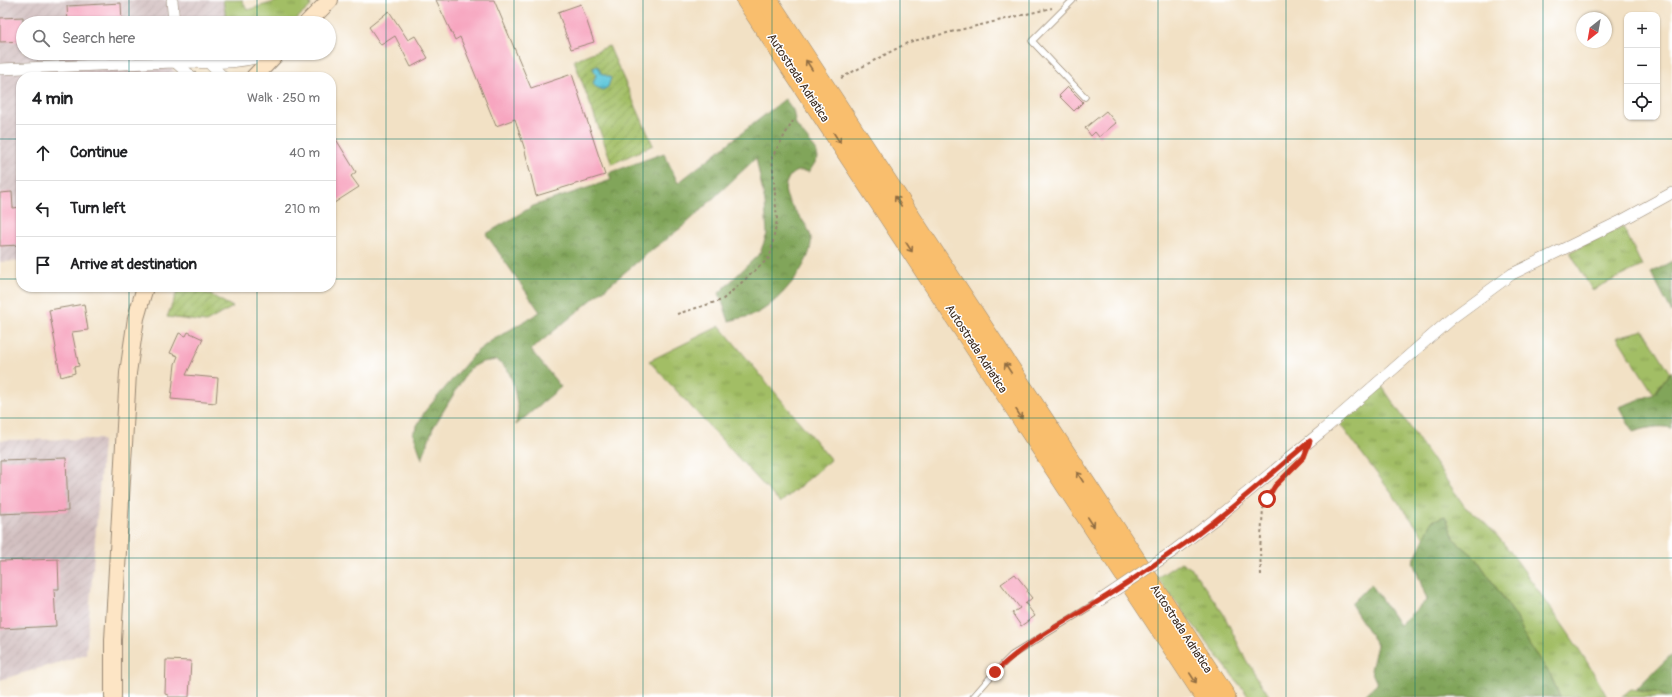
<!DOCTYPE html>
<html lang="en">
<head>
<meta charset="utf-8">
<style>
	body { margin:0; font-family:Pangolin,sans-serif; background:#f6f6f6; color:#202124 }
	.controls { position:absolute; right:12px; top:12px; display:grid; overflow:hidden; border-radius:8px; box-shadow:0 1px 3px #0004 }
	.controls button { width:36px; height:36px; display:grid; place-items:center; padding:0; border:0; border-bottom:1px solid #e0e0e0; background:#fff; color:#202124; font:20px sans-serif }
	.compass { position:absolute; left:1576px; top:12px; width:36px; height:36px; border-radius:50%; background:#fff; box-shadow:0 1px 3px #0004; rotate:211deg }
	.stop { position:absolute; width:12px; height:12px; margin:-9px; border:3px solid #c8321e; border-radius:50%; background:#fff }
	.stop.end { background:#c8321e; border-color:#fff; box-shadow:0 1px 4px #0008 }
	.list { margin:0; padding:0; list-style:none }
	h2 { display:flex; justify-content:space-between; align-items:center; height:52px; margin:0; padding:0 16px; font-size:17px }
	h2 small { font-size:13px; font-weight:400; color:#757577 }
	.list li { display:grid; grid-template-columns:26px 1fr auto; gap:12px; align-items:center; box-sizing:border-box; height:56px; padding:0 16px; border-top:1px solid #e0e0e0 }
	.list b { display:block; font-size:15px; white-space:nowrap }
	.list em { font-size:13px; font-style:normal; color:#757577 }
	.icon { flex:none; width:22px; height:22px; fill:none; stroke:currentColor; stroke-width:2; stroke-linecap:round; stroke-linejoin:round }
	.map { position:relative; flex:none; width:1672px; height:697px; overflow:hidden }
	.search { position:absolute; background:#fff; box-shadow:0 1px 3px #0004; left:16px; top:16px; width:320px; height:44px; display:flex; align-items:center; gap:10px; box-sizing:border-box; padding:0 14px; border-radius:22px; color:#757577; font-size:15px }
	.panel { position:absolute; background:#fff; box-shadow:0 1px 3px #0004; left:16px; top:72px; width:320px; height:220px; border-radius:16px }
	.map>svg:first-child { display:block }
	.industrial { fill:url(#industrial-furrows) }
	.grass { fill:url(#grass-tufts); stroke:#6e7442 }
	.forest { fill:url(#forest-crowns); stroke:#5e683c }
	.garden { fill:url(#garden-furrows); stroke:#6e7442 }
	.water { fill:url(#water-ripples); stroke:#4e797d }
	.building { fill:#f7a6c0 }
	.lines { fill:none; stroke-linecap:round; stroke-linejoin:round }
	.lane-casing { stroke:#968672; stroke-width:7 }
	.street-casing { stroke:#968672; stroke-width:12 }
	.secondary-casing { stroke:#968672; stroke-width:18 }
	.highway-casing { stroke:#968672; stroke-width:22 }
	.path { stroke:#968672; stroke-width:2; stroke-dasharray:3 3; stroke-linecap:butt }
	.lane { stroke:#fff; stroke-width:5.5 }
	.street { stroke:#fff; stroke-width:11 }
	.secondary { stroke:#fde5c5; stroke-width:16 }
	.highway { stroke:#f9be6d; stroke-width:21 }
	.street-bridge-casing { stroke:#968672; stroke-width:12; stroke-linecap:butt }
	.street-bridge { stroke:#fff; stroke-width:11 }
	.oneway { stroke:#906d42 }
	.route { stroke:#c8321e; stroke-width:5 }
	.grid { fill:none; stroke:#0f766e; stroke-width:1; stroke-opacity:0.55 }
	.labels { text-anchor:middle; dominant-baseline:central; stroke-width:3; stroke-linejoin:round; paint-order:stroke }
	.street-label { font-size:12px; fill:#3b2a1e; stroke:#fff }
</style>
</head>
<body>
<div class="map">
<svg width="1672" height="697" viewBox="0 0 1672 697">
	<defs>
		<pattern id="industrial-furrows" width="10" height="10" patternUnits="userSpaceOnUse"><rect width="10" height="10" fill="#d2bfc0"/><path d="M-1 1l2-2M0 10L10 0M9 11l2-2" fill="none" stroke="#b5a4a5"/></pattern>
		<pattern id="grass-tufts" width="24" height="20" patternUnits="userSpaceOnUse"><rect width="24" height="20" fill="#a2be65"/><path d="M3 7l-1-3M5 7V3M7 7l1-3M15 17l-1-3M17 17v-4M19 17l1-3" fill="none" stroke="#859b53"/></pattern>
		<pattern id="forest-crowns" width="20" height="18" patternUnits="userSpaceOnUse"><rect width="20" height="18" fill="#81a55a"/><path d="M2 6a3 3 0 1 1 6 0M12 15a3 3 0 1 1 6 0" fill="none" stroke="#6b874a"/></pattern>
		<pattern id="garden-furrows" width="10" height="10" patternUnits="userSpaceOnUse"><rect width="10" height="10" fill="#a2be65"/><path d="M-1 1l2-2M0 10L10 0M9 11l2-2" fill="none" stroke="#859b53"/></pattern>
		<pattern id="water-ripples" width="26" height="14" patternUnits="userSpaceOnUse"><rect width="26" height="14" fill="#60c8dc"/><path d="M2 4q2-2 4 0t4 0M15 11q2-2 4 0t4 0" fill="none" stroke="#50a3b2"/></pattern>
	</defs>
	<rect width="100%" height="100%" fill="#fff"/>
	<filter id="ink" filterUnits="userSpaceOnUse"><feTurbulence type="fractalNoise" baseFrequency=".025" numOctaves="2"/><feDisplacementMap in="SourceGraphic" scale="8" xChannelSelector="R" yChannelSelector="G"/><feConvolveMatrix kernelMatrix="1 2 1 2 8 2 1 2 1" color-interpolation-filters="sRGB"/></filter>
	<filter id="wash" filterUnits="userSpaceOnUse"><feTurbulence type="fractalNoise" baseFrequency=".012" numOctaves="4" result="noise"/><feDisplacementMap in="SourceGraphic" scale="16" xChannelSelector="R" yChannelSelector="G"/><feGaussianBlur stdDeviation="0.9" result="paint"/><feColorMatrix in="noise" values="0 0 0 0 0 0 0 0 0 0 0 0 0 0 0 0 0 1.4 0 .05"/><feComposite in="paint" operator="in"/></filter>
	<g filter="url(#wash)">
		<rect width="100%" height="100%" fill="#f2e1c5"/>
		<g class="industrial">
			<path d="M0 0H223L227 23H23V53H184L172 69 180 77H21V261L0 262Z"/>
			<path d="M99 439 103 441 86 654 0 680V440Z"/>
		</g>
		<g class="grass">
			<path d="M223 0H242L247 10 281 0H309L311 6 292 23H227Z"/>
			<path d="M1623 226 1642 266 1592 290 1570 252Z"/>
			<path d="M720 326 831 460 780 503 649 361Z"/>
			<path d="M1644 330 1670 372 1654 394 1617 337Z"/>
			<path d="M1381 385 1465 507C1497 529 1517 561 1539 592 1564 626 1587 659 1607 697H1560L1550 674 1529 645 1517 618 1476 558 1455 540 1445 516 1432 521 1425 538 1339 423Z"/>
			<path d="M1181 562 1192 569 1223 613 1246 660 1270 697H1249L1157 578Z"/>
			<path d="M1631 689 1659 693 1666 697H1621Z"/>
		</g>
		<g class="forest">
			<path d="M785 99 793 110 796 125 816 150 818 158 809 172C800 170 793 170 788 179 776 201 808 217 811 238 814 262 780 300 761 311 752 317 739 318 729 321L719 293 760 253 767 234 765 203 756 158 686 224 648 253 531 350 561 387 516 425 518 409 513 383 508 370 497 360 482 362 469 369 433 428 422 459 413 433 425 411 476 352 491 341 540 312 486 234 533 206 611 180 609 173 664 153 678 183Z"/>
			<path d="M1672 261V313L1651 273Z"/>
			<path d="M1672 370V428C1659 425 1646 428 1633 432L1619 407 1654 394Z"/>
			<path d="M1445 516 1455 540 1476 558 1517 618 1529 645 1550 674 1560 697H1352L1364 696 1377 684 1371 670 1377 645 1351 604 1371 584 1399 625 1427 600 1413 562 1432 521Z"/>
			<path d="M1672 654V697H1666L1659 693 1636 689Z"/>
		</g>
		<g class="garden">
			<path d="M609 46 653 145 612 164 574 60Z"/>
			<path d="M179 287H196L233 307 206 322 167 317Z"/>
		</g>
		<path class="water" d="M598 66 601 73 611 78 608 87 603 90 596 87 593 83 596 75 593 68Z"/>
		<g id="blocks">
			<g class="building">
				<path d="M436 0H494L531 88 572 74 605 175 536 196 524 147 515 119 496 126 460 37 455 40Z"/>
				<path d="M121 3 122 23H68L67 6Z"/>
				<path d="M581 4 594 42 571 49 558 12Z"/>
				<path d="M389 11 408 40 415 36 428 58 411 67 395 36 381 45 369 27Z"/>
				<path d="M23 17V41L0 42V18Z"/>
				<path d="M1068 87 1083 102 1074 111 1059 96Z"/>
				<path d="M1106 111 1116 123 1099 137 1095 132 1091 136 1085 128Z"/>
				<path d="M331 131 356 172 351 176 359 187 331 205Z"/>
				<path d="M12 192 13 208 21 207V245L0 246V193Z"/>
				<path d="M84 304 88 330 72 332 79 366 74 367 75 373 61 377 55 349 56 348 49 310Z"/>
				<path d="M188 332 203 339 186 375 218 378 216 403 171 399 175 364 178 356 170 353 179 333 186 336Z"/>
				<path d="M66 458 68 511 0 514V460Z"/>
				<path d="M58 559 59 589H54L56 626 0 629V561Z"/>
				<path d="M1015 574 1028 590 1027 592 1032 598 1025 604H1026L1035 616 1021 626 1012 613 1020 608 1001 584Z"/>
				<path d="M166 660 191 661 189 697H168V695L165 694Z"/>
			</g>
		</g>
	</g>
	<g filter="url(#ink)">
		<use href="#blocks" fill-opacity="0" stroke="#968672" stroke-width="1"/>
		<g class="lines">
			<g class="lane-casing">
				<g id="lane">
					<path d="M1073 0 1032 41 1085 97"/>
					<path d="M973 697 995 672 1012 655 1099 601"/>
				</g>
			</g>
			<g class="street-casing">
				<g id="street">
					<path d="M172 0 174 23"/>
					<path d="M175 53V62L192 77"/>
					<path d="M209 63 223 77"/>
					<path d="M0 69C58 67 116 64 174 62 207 62 240 66 271 53"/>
					<path d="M1172 552 1214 520 1321 432 1452 318 1512 274 1619 222 1672 193"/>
				</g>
			</g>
			<g class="secondary-casing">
				<g id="secondary">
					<path d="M307 23 330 0"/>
					<path d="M254 77 277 53"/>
					<path d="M113 697V640L128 373 136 318 145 287"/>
				</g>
			</g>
			<g class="highway-casing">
				<g id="highway">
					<path d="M747 0 1206 697"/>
					<path d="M767 0 1225 697"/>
				</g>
			</g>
			<g class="path">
				<path d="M841 78 909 42 1052 8"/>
				<path d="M677 314 722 300 770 257 777 220 772 157 793 121"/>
				<path d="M1261 575 1260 550 1263 509 1276 485"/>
			</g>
			<use href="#lane" class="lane"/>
			<use href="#street" class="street"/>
			<use href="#secondary" class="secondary"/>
			<use href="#highway" class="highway"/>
			<g class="street-bridge-casing">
				<path id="street-bridge" d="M1099 601 1172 552"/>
			</g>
			<use href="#street-bridge" class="street-bridge"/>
		</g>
		<defs><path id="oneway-shaft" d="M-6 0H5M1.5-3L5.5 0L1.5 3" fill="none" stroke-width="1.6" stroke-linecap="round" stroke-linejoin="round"/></defs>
		<g class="oneway">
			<use href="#oneway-shaft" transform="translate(809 65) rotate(-123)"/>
			<use href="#oneway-shaft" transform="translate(837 138) rotate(57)"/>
			<use href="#oneway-shaft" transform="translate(898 201) rotate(-123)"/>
			<use href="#oneway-shaft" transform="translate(909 247) rotate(57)"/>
			<use href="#oneway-shaft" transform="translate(1008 368) rotate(-123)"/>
			<use href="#oneway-shaft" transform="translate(1019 414) rotate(57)"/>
			<use href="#oneway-shaft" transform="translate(1080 477) rotate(-123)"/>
			<use href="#oneway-shaft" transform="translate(1091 522) rotate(57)"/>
			<use href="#oneway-shaft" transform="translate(1193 678) rotate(57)"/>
		</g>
	</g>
	<g class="lines" filter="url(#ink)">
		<path class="route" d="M995 672C1022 646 1052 629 1084 610 1114 592 1143 573 1171 553 1220 520 1265 479 1310 441L1304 457 1275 486 1267 499"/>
	</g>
	<path class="grid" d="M129 0V23M257 0V23M386 0V697M514 0V697M643 0V697M772 0V697M900 0V697M1029 0V697M1158 0V697M1286 0V697M1415 0V697M1543 0V697M129 53V77M257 53V77M0 139H21M331 139H1672M0 279H21M331 279H1672M129 287V697M257 287V697M0 418H1672M0 558H1672"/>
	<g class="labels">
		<g class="street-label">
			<text transform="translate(798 78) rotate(57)">Autostrada Adriatica</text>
			<text transform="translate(976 349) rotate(57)">Autostrada Adriatica</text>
			<text transform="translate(1181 629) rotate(57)">Autostrada Adriatica</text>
		</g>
	</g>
</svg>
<div class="controls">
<button>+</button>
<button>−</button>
<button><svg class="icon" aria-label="locate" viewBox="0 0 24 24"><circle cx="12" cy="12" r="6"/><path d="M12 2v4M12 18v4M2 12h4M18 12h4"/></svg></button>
</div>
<svg class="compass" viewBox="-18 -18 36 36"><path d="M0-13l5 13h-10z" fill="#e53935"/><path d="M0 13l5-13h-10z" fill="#757577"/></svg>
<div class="stop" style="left:1267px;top:499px"></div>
<div class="stop end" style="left:995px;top:672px"></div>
<div class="search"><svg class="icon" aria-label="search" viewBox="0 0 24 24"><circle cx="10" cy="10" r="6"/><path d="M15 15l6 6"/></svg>Search here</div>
<section class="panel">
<h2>4 min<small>Walk · 250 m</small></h2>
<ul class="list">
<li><svg class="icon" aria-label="ahead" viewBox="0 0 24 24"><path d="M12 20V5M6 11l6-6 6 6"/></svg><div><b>Continue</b></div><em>40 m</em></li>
<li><svg class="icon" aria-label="left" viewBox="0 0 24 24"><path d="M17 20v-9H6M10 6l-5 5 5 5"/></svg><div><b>Turn left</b></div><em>210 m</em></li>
<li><svg class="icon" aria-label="arrive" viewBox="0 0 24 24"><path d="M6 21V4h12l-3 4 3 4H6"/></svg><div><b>Arrive at destination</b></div></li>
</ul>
</section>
</div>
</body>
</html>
